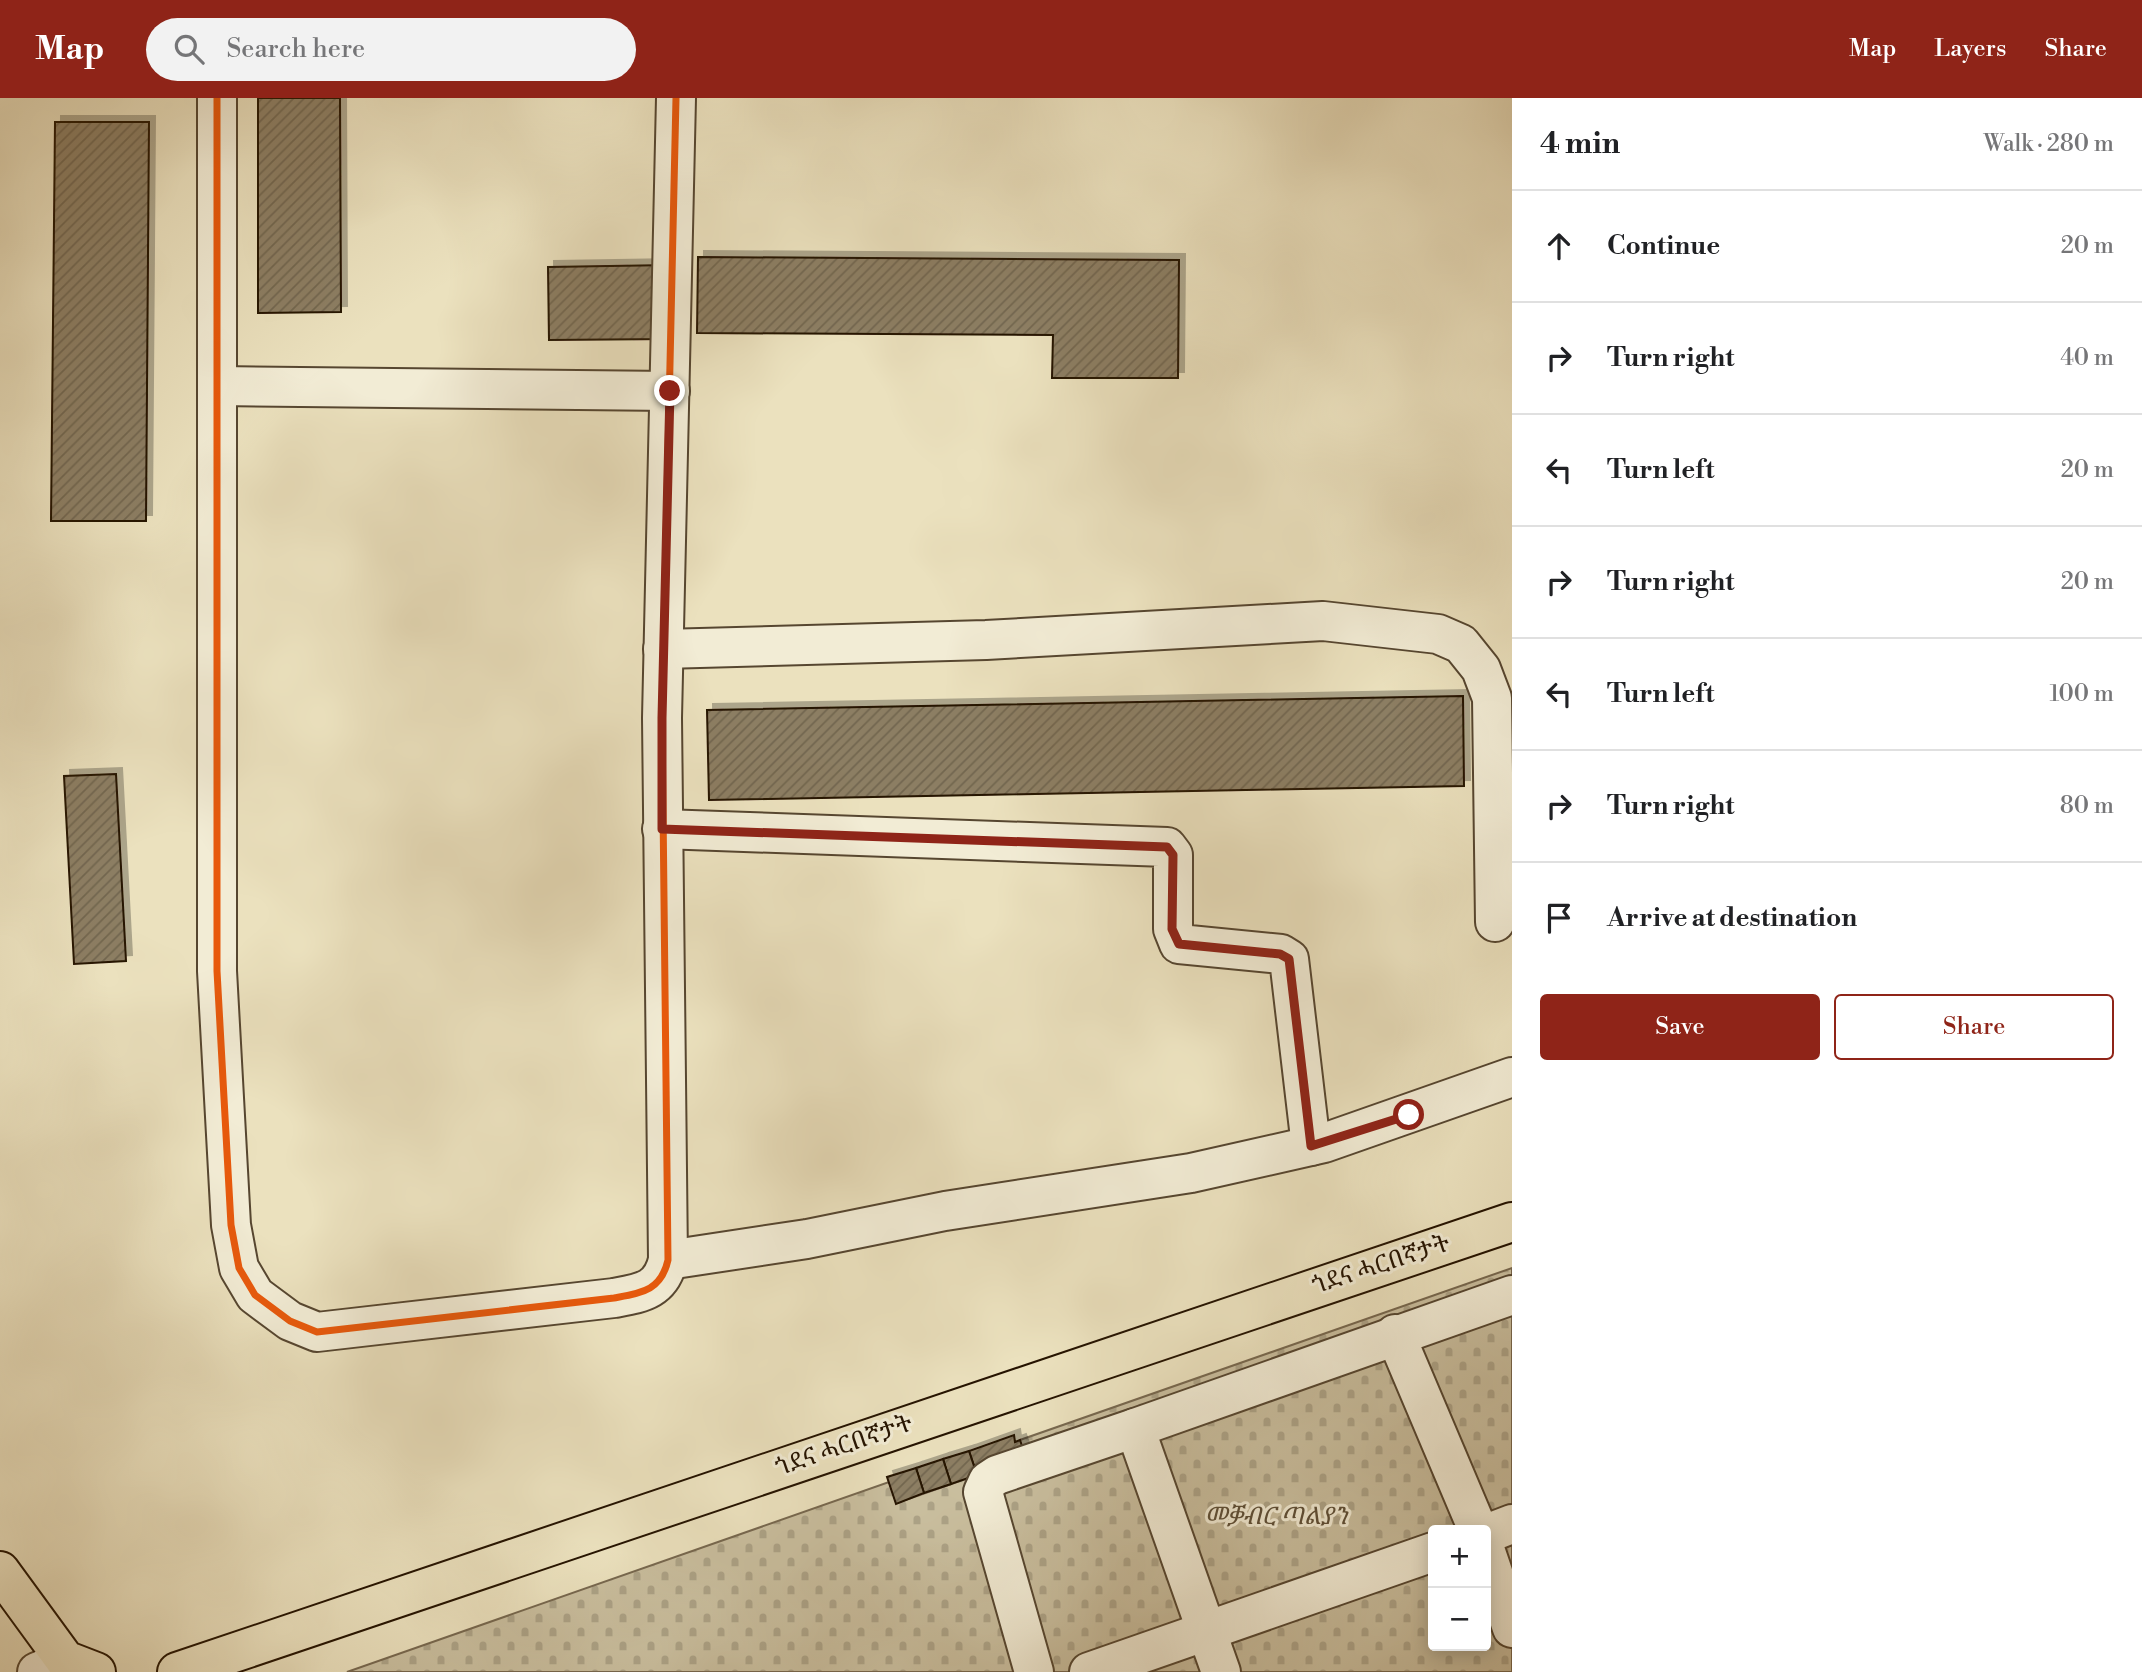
<!DOCTYPE html>
<html lang="en">
<head>
<meta charset="utf-8">
<style>
	body { margin:0; font-family:"Libre Bodoni","Noto Serif Ethiopic",serif; background:#f2f2f2; color:#202124 }
	.controls { position:absolute; right:21px; bottom:21px; display:grid; overflow:hidden; border-radius:7px; box-shadow:0 4px 18px #0003 }
	.controls button { width:63px; height:63px; display:grid; place-items:center; padding:0; border:0; border-bottom:2px solid #e0e0e0; background:#fff; color:#202124; font:35px sans-serif }
	.stop { position:absolute; width:21px; height:21px; margin:-16px; border:5px solid #8f2418; border-radius:50%; background:#fff }
	.stop.end { background:#8f2418; border-color:#fff; box-shadow:0 2px 7px #0008 }
	.list { margin:0; padding:0; list-style:none }
	h2 { display:flex; justify-content:space-between; align-items:center; height:91px; margin:0; padding:0 28px; font-size:30px }
	h2 small { font-size:23px; font-weight:400; color:#757577 }
	.list li { display:grid; grid-template-columns:46px 1fr auto; gap:21px; align-items:center; box-sizing:border-box; height:112px; padding:0 28px; border-top:2px solid #e0e0e0 }
	.list b { display:block; font-size:26px; white-space:nowrap }
	.list em { font-size:23px; font-style:normal; color:#757577 }
	.actions { display:flex; gap:14px; padding:21px 28px }
	.actions a { flex:1; padding:16px 0; border:2px solid #8f2418; border-radius:7px; text-align:center; font-size:24px; color:#8f2418 }
	.actions .main { background:#8f2418; color:#fff }
	.icon { flex:none; width:38px; height:38px; fill:none; stroke:currentColor; stroke-width:2; stroke-linecap:round; stroke-linejoin:round }
	.map { position:relative; flex:none; width:1512px; height:1574px; overflow:hidden }
	header { display:flex; align-items:center; gap:42px; box-sizing:border-box; height:98px; padding:0 35px; background:#8f2418; color:#fff }
	header strong { font-size:33px }
	nav { display:flex; gap:38px; margin-inline-start:auto; font-size:24px }
	.search { width:490px; height:63px; background:#f2f2f2; display:flex; align-items:center; gap:18px; box-sizing:border-box; padding:0 24px; border-radius:38px; color:#757577; font-size:26px }
	main { display:flex }
	aside { flex:1; background:#fff }
	.map>svg:first-child { display:block }
	.cemetery { fill:url(#cemetery-stones); stroke:#77684f; stroke-width:2; fill-rule:evenodd }
	.building { fill:url(#building-hatch); stroke:#251300; stroke-width:2; filter:url(#shadow) }
	.lines { fill:none; stroke-linecap:round; stroke-linejoin:round }
	.minor-casing { stroke:#564630; stroke-width:42 }
	.major-casing { stroke:#251300; stroke-width:42 }
	.minor { stroke:#f2ecd5; stroke-width:38 }
	.major { stroke:#ebe1be; stroke-width:38 }
	.cycleway-casing { stroke:#f2ecd5; stroke-width:11 }
	.cycleway { stroke:#e8590c; stroke-width:7 }
	.route { stroke:#8f2418; stroke-width:9 }
	.labels { text-anchor:middle; dominant-baseline:central; stroke-width:6; stroke-linejoin:round; paint-order:stroke }
	.street-label { font-size:24px; fill:#251300; stroke:#f2ecd5 }
	.park-label { font-size:24px; font-style:italic; fill:#5e4f37; stroke:#f2ecd5 }
</style>
</head>
<body>
<header>
<strong>Map</strong>
<div class="search"><svg class="icon" aria-label="search" viewBox="0 0 24 24"><circle cx="10" cy="10" r="6"/><path d="M15 15l6 6"/></svg>Search here</div>
<nav><a>Map</a><a>Layers</a><a>Share</a></nav>
</header>
<main>
<div class="map">
<svg width="1512" height="1574" viewBox="0 0 1512 1574">
	<defs>
		<pattern id="cemetery-stones" width="16" height="16" patternUnits="userSpaceOnUse" patternTransform="scale(1.75)"><rect width="16" height="16" fill="#c9be9e"/><path d="M2 7V4a2 2 0 0 1 4 0v3zM10 15v-3a2 2 0 0 1 4 0v3z" fill="#aca286"/></pattern>
		<pattern id="building-hatch" width="6" height="6" patternUnits="userSpaceOnUse" patternTransform="scale(1.75)"><rect width="6" height="6" fill="#8c7e63"/><path d="M-1 1l2-2M0 6l6-6M5 7l2-2" fill="none" stroke="#72664f"/></pattern>
		<filter id="shadow"><feDropShadow dx="6" dy="-6" stdDeviation="0" flood-color="#0004"/></filter>
	</defs>
	<rect width="100%" height="100%" fill="#ebe1be"/>
	<filter id="stains"><feTurbulence type="fractalNoise" baseFrequency=".00286" numOctaves="4"/><feColorMatrix values="0 0 0 0 .2 0 0 0 0 .09 0 0 0 0 .02 0 0 0 .5 -.17"/></filter>
	<radialGradient id="worn" r=".72"><stop offset=".6" stop-color="#630" stop-opacity="0"/><stop offset="1" stop-color="#630" stop-opacity=".3"/></radialGradient>
	<path class="cemetery" d="M1512 1170V1574H347L889 1384 897 1405 977 1377 1020 1342ZM1433 1432H1486V1548H1433Z"/>
	<g class="building">
		<path d="M258 0H340L341 214 258 215Z"/>
		<path d="M55 24H149L146 423H51Z"/>
		<path d="M698 159 1179 162 1178 280H1052L1053 237 697 235Z"/>
		<path d="M670 167 671 241 549 242 548 169Z"/>
		<path d="M1463 598 1464 688 709 702 707 612Z"/>
		<path d="M116 676 126 863 74 866 64 678Z"/>
		<path d="M1014 1337 1015 1344 1020 1342 1026 1360 977 1377 969 1353Z"/>
		<path d="M969 1353 977 1377 951 1386 943 1361Z"/>
		<path d="M943 1361 951 1386 924 1395 916 1370Z"/>
		<path d="M916 1370 924 1395 896 1406 887 1379Z"/>
	</g>
	<g class="lines">
		<g class="minor-casing">
			<g id="minor">
				<path d="M217 0V873L231 1127 239 1170 255 1197 290 1223 317 1234 614 1200C641 1195 661 1193 668 1162L662 620 676 0"/>
				<path d="M219 288 670 293"/>
				<path d="M663 551 986 542 1323 523 1438 536 1461 546 1481 571 1492 600 1495 824"/>
				<path d="M662 731 1167 749 1173 757V831L1179 846 1281 856 1289 861 1311 1048"/>
				<path d="M668 1162 807 1141 945 1113 1191 1075 1324 1045 1512 979"/>
				<path d="M1395 1236 1478 1432"/>
				<path d="M1486 1436 1512 1426"/>
				<path d="M1486 1454 1512 1530"/>
				<path d="M37 1574 65 1562"/>
				<path d="M1034 1574 983 1394 988 1383 997 1377 1135 1330"/>
				<path d="M1089 1574 1433 1454"/>
				<path d="M1221 1574 1135 1330 1512 1197"/>
			</g>
		</g>
		<g class="major-casing">
			<g id="major">
				<path d="M0 1473 65 1562 96 1574"/>
				<path d="M177 1574 1512 1124"/>
			</g>
		</g>
		<use href="#minor" class="minor"/>
		<use href="#major" class="major"/>
		<g class="cycleway-casing">
			<path id="cycleway" d="M217 0V873L231 1127 239 1170 255 1197 290 1223 317 1234 614 1200C641 1195 661 1193 668 1162L662 620 676 0"/>
		</g>
		<use href="#cycleway" class="cycleway"/>
	</g>
	<g class="lines">
		<path class="route" d="M670 293 662 620V731L1167 749 1173 757 1172 831 1179 846 1280 856 1289 861 1311 1048 1409 1017"/>
	</g>
	<g class="labels">
		<g class="street-label">
			<text transform="translate(1381 1167) rotate(-18)">ጎደና ሓርበኛታት</text>
			<text transform="translate(844 1348) rotate(-19)">ጎደና ሓርበኛታት</text>
		</g>
		<g class="park-label">
			<text x="1276" y="1419">መቓብር ጣልያን</text>
		</g>
	</g>
	<rect width="100%" height="100%" filter="url(#stains)"/>
	<rect width="100%" height="100%" fill="url(#worn)"/>
</svg>
<div class="controls">
<button>+</button>
<button>−</button>
</div>
<div class="stop" style="left:1409px;top:1017px"></div>
<div class="stop end" style="left:670px;top:293px"></div>
</div>
<aside>
<h2>4 min<small>Walk · 280 m</small></h2>
<ul class="list">
<li><svg class="icon" aria-label="ahead" viewBox="0 0 24 24"><path d="M12 20V5M6 11l6-6 6 6"/></svg><div><b>Continue</b></div><em>20 m</em></li>
<li><svg class="icon" aria-label="right" viewBox="0 0 24 24"><path d="M7 20v-9h11M14 6l5 5-5 5"/></svg><div><b>Turn right</b></div><em>40 m</em></li>
<li><svg class="icon" aria-label="left" viewBox="0 0 24 24"><path d="M17 20v-9H6M10 6l-5 5 5 5"/></svg><div><b>Turn left</b></div><em>20 m</em></li>
<li><svg class="icon" aria-label="right" viewBox="0 0 24 24"><path d="M7 20v-9h11M14 6l5 5-5 5"/></svg><div><b>Turn right</b></div><em>20 m</em></li>
<li><svg class="icon" aria-label="left" viewBox="0 0 24 24"><path d="M17 20v-9H6M10 6l-5 5 5 5"/></svg><div><b>Turn left</b></div><em>100 m</em></li>
<li><svg class="icon" aria-label="right" viewBox="0 0 24 24"><path d="M7 20v-9h11M14 6l5 5-5 5"/></svg><div><b>Turn right</b></div><em>80 m</em></li>
<li><svg class="icon" aria-label="arrive" viewBox="0 0 24 24"><path d="M6 21V4h12l-3 4 3 4H6"/></svg><div><b>Arrive at destination</b></div></li>
</ul>
<div class="actions"><a class="main">Save</a><a>Share</a></div>
</aside>
</main>
</body>
</html>
